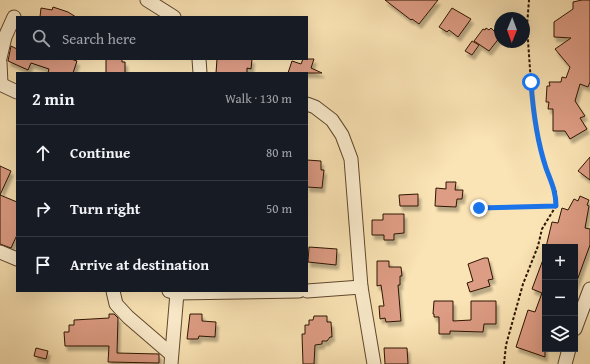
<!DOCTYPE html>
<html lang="en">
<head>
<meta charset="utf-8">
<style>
	body { margin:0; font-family:"Gentium Book Plus",serif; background:#20242c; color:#f1f3f6 }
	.controls { position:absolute; right:12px; bottom:12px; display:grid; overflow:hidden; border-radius:0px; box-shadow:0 4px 16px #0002 }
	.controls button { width:36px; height:36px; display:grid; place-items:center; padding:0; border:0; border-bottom:1px solid #363941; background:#171b24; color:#f1f3f6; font:20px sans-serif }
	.compass { position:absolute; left:494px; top:12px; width:36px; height:36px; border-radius:50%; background:#171b24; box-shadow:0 4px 16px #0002; rotate:181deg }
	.stop { position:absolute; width:12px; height:12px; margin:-9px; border:3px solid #1a73e8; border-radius:50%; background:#fff }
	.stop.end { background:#1a73e8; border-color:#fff; box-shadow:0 1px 4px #0008 }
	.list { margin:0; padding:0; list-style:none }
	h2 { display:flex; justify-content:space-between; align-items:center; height:52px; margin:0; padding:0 16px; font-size:17px }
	h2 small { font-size:13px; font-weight:400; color:#9ea1a6 }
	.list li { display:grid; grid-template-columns:26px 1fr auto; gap:12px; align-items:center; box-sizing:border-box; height:56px; padding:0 16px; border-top:1px solid #363941 }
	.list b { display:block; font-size:15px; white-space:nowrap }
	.list em { font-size:13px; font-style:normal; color:#9ea1a6 }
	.icon { flex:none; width:22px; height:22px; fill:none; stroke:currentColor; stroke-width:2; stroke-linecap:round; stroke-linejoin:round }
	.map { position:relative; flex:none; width:590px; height:364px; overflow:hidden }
	.search { position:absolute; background:#171b24; box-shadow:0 4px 16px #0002; left:16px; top:16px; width:292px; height:44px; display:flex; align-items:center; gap:10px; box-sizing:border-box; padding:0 14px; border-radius:0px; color:#9ea1a6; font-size:15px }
	.panel { position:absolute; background:#171b24; box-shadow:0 4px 16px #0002; left:16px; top:72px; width:292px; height:220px; border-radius:0px }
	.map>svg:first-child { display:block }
	.building { fill:#dd9c84; stroke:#2d1500; filter:url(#shadow) }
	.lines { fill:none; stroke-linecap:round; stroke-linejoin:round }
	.minor-casing { stroke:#60482d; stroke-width:15 }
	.path { stroke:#2d1500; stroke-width:2; stroke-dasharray:3 2; stroke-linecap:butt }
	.minor { stroke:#fcedce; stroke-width:13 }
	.route { stroke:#1a73e8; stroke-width:5 }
</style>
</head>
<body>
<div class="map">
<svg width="590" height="364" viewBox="0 0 590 364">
	<defs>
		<filter id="shadow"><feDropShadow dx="2.5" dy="4.5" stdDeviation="1" flood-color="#0004"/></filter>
	</defs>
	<rect width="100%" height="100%" fill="#fae3b4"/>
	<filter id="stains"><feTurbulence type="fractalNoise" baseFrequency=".005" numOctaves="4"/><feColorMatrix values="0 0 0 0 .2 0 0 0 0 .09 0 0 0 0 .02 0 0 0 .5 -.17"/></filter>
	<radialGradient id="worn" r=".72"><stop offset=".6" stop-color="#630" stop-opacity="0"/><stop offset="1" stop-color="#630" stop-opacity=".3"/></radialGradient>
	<g class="building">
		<path d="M385 0H438L419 24 412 19 411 20Z"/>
		<path d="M582 0H590V82L588 87 580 84 575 101 585 116 580 118 587 129 570 139 565 131H553V109H548L549 102H546L547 86H550L549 82H561L562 77 566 78 570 67 555 49 571 38 554 37V22L573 9V2Z"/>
		<path d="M53 7 68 12 76 17H40L41 8 52 10Z"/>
		<path d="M452 8 471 19 458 37 449 30 447 32 439 27Z"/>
		<path d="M486 28 489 30 491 28 500 37 489 51 474 41 483 29 485 30Z"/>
		<path d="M472 41 479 45 472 55 465 51Z"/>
		<path d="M11 46 17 49V59H71L77 61 73 73H48L49 69 31 63 28 70 8 61Z"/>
		<path d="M106 59H122V62H125V73H106Z"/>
		<path d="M217 59H252L251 69 247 68V73H216Z"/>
		<path d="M303 59H314L311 68 322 73H288L292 61 301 64Z"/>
		<path d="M590 157V180L578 171Z"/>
		<path d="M307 160 321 161V170H324L322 188 307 187Z"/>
		<path d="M0 166 11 171 0 195Z"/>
		<path d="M446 182H456L455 190H463L462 199H457L456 207 435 206 436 188 446 189Z"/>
		<path d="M418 194V206H400L399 195Z"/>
		<path d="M0 195 17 202V235L11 248 0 244Z"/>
		<path d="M580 196 589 200 587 205 589 206 585 228 590 229V245L575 286V247H546L552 222 558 223 562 208 568 210 574 199 578 201Z"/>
		<path d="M383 214H404V233L394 234V240H384V235H372V220H383Z"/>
		<path d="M309 247 337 249 336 265 308 262Z"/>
		<path d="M544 257H545V357L516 347 528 310 535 312 542 293 532 289Z"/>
		<path d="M484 258H488L493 279 488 280 490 286 470 292 467 283 473 281 468 264Z"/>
		<path d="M377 261H389V267H401L402 276H400V285H398L401 321 386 322 385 318 380 319 379 306H384L381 285 377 286Z"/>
		<path d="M434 301H453V321L471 320V301H496V324H484L483 332 450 331V334H439V317H434V314H433Z"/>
		<path d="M109 314H114L118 318 117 353 159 354V363L108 362 109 346H65L64 332H69V325H74V320L109 318Z"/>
		<path d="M190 314H202V321L216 322 215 337 199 336 198 339H187Z"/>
		<path d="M314 316H327V322H331L332 337H330L327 341H322V344L315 345 314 364H303L302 334H305V325H309V320H313Z"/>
		<path d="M36 348 48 351 46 359 34 356Z"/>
		<path d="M384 348H407L408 364H385Z"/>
	</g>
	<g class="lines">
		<g class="minor-casing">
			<g id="minor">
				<path d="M147 0 174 17"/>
				<path d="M0 58 5 37 14 17"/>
				<path d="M199 59 200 73"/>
				<path d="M0 62 1 84"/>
				<path d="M0 84 17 92"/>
				<path d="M307 104 315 107 332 120 342 135 351 159 361 287 374 364"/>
				<path d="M0 252 17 259"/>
				<path d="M113 291 116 304 128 317 171 354"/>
				<path d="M169 291 177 293 299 291"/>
				<path d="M307 291 361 287"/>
				<path d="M575 329 590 289"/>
				<path d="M171 364 177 293"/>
				<path d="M565 364 569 349"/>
			</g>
		</g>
		<g class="path">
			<path d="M479 208 556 206"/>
			<path d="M504 364 506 345 523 284 538 246 542 229 556 206V192L546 168 533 112 527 26 529 0"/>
		</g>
		<use href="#minor" class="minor"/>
	</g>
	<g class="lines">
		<path class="route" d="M479 208 556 206C556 191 551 182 546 168 537 141 533 111 531 82"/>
	</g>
	<rect width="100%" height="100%" filter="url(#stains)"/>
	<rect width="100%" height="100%" fill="url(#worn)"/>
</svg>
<div class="controls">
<button>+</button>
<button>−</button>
<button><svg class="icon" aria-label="layers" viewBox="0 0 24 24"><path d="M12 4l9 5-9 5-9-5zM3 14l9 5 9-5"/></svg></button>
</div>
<svg class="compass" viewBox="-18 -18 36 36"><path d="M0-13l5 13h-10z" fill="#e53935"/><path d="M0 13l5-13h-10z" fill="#9ea1a6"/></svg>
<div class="stop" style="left:531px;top:82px"></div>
<div class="stop end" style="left:479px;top:208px"></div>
<div class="search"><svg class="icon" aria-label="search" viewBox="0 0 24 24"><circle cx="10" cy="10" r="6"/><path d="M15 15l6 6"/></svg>Search here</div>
<section class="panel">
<h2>2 min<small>Walk · 130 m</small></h2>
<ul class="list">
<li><svg class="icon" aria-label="ahead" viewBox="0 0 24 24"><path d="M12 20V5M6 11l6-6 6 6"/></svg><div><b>Continue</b></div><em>80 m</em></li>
<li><svg class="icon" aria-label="right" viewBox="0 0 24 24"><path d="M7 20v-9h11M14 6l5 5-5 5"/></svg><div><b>Turn right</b></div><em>50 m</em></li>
<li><svg class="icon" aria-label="arrive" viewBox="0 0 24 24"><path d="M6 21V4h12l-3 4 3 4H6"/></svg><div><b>Arrive at destination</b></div></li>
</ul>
</section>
</div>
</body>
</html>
